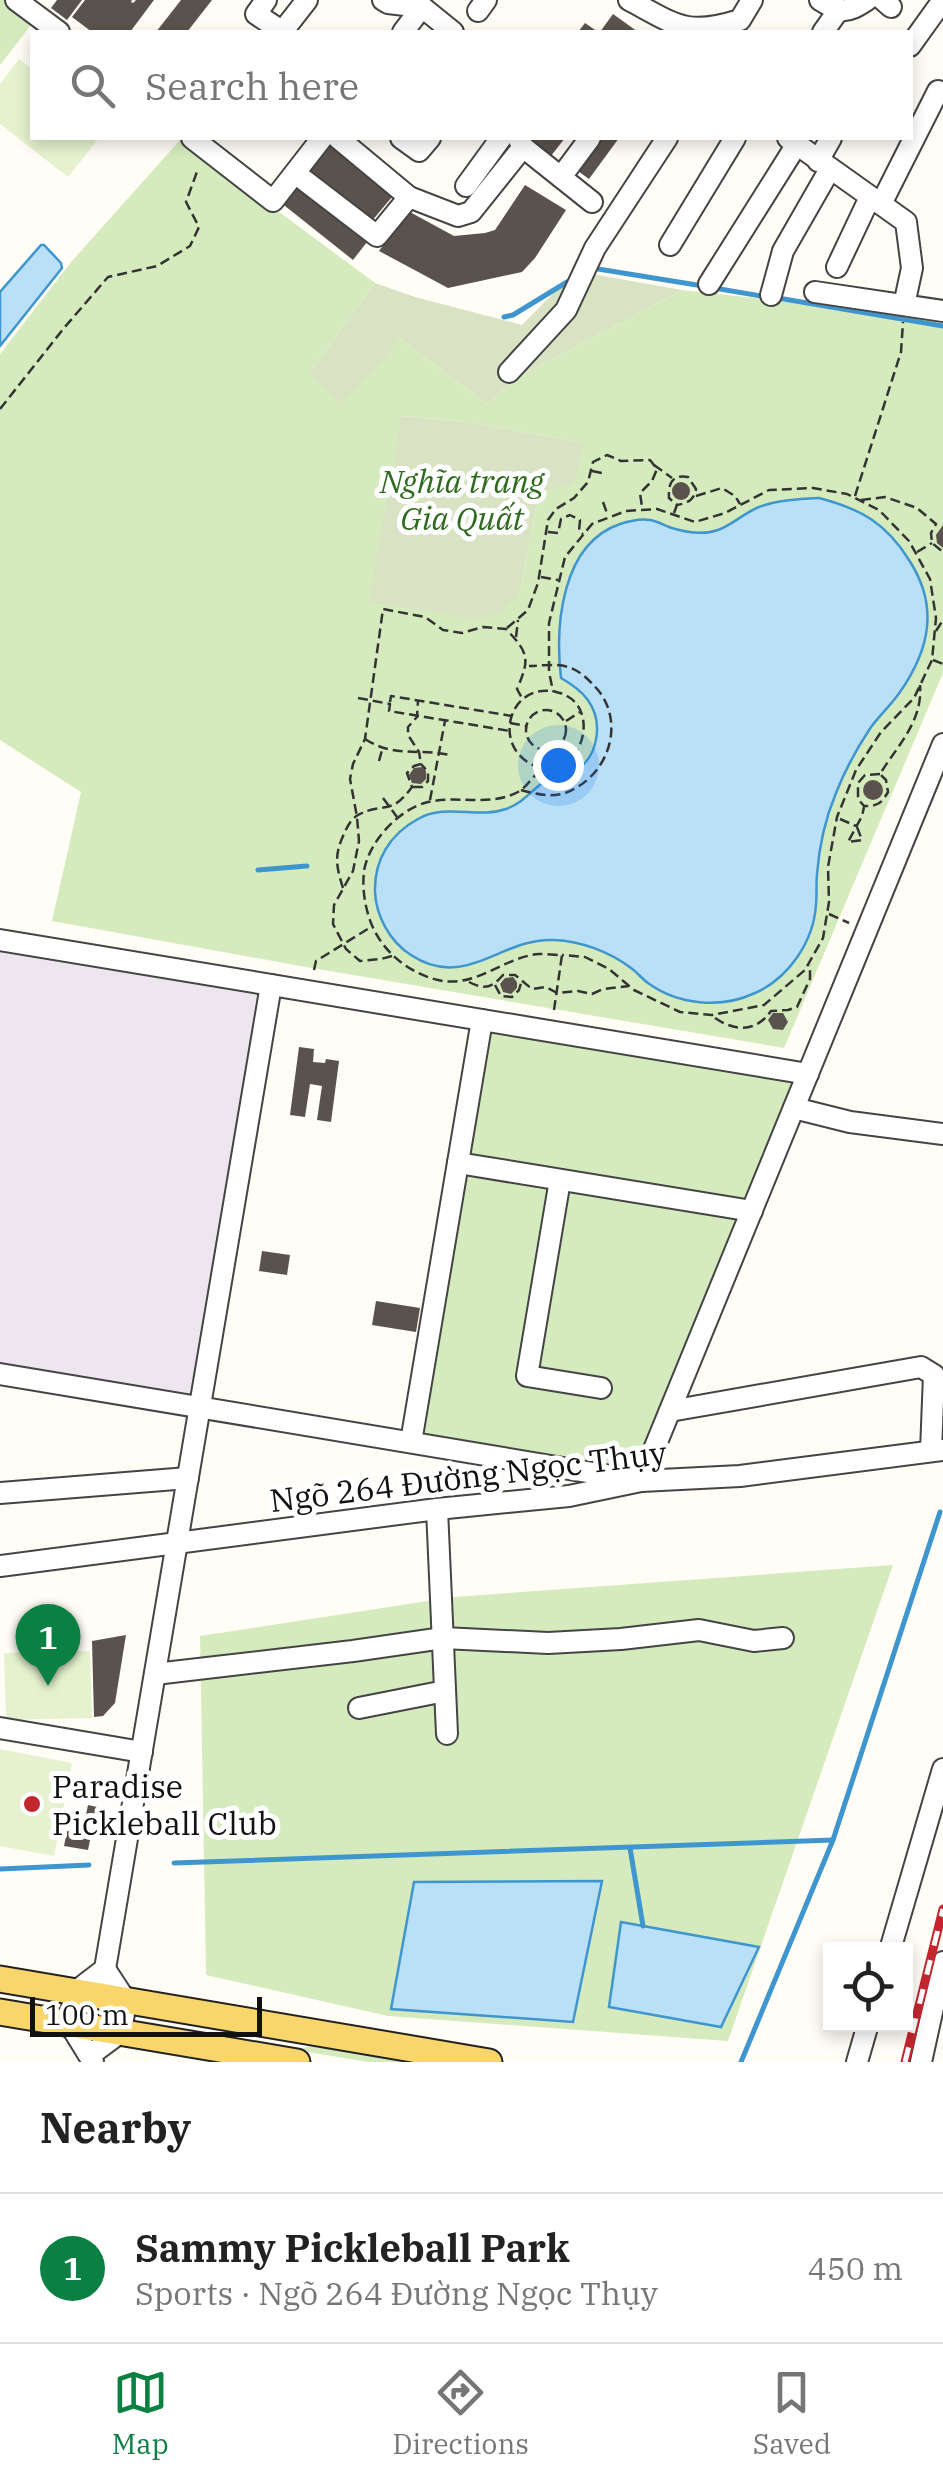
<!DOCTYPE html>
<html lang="en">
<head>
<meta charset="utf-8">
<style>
	body { margin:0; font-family:"IBM Plex Serif",serif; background:#f2f2f2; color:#222 }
	.controls { position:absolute; right:30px; bottom:30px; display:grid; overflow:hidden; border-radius:0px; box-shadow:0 5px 15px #0003 }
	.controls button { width:90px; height:90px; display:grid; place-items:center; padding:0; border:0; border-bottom:2px solid #e0e0e0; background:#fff; color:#222; font:50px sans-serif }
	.scale { position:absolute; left:30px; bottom:25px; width:232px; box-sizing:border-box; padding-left:10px; border:5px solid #111; border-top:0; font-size:28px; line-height:35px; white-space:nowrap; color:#111; -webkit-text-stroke:8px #fff; paint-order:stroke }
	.you { position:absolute; left:558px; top:765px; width:35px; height:35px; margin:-25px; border:8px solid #fff; border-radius:50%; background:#1a73e8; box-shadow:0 0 0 15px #1a73e833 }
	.badge { display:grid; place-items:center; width:65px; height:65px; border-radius:50%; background:#0b8043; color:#fff; font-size:32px; font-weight:700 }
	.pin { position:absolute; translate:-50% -82px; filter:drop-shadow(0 2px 5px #0008) }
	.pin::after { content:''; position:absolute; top:52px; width:35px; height:30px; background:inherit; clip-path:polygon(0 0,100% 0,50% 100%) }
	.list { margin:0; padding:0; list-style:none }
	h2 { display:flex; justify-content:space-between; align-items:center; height:130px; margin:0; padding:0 40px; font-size:42px }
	h2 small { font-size:32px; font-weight:400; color:#767676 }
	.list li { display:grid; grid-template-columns:65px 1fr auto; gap:30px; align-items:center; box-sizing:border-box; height:150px; padding:0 40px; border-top:2px solid #e0e0e0 }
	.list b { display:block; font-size:38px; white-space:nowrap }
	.list p { margin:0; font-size:32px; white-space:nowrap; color:#767676 }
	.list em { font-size:32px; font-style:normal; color:#767676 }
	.icon { flex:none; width:55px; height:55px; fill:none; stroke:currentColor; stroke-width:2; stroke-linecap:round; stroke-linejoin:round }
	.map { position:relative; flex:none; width:943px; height:2062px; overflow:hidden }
	.search { position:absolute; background:#fff; box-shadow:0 5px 15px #0003; left:30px; right:30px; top:30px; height:110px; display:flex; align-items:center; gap:25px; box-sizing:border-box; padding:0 35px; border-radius:0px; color:#767676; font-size:38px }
	.sheet { height:280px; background:#fff }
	nav { display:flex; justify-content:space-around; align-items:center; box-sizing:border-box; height:140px; border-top:2px solid #e0e0e0; background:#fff; font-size:28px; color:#767676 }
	nav a { display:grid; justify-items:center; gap:5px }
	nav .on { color:#0b8043 }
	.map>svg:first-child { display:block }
	.industrial { fill:#eee6ef }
	.green { fill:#d5ebbd; fill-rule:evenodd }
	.cemetery { fill:#d9e3c4 }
	.pitch { fill:#e6f2cf }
	.water { fill:#b9e0f7; stroke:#3f96cf; stroke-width:2.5 }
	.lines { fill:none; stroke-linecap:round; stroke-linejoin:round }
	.stream { stroke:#3f96cf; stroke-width:5 }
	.building { fill:#5a524d }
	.minor-casing { stroke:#444; stroke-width:24 }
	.major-casing { stroke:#222; stroke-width:29 }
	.path { stroke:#333; stroke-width:2.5; stroke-dasharray:10 5; stroke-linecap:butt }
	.minor { stroke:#fff; stroke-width:20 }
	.major { stroke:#f9d66b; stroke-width:25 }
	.rail-casing { stroke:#c4262e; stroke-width:9 }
	.rail { stroke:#fff; stroke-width:5; stroke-dasharray:15; stroke-linecap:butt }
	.poi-dot { fill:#c4262e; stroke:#fff; stroke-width:4 }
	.labels { text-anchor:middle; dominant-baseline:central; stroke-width:10; stroke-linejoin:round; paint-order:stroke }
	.park-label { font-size:32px; font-style:italic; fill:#2f6b1f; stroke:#fff }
	.street-label { font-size:32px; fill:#111; stroke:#fff }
	.poi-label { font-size:32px; fill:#111; stroke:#fff; text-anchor:start }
</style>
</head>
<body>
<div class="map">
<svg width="943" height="2062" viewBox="0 0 943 2062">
	<rect width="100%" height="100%" fill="#fffdf5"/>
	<path class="industrial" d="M0 940 271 985 200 1407 0 1374Z"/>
	<g class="green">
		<path d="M0 0H16L38 16 0 65Z"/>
		<path d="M181 139 375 283 309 374 400 339 487 404 518 377 682 290 903 314 943 311V673L784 1048 306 967 52 921 81 792 0 740V354L72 261ZM402 416 466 422 584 443 536 507 519 595Z"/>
		<path d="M482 1020 808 1074 641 1481 411 1442Z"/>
		<path d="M893 1565 728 2041 388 2016 206 1975 200 1636 454 1597Z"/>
		<path d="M315 2045 417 2062H368L302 2051 303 2048Z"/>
	</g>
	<g class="cemetery">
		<path d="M575 271 682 290 518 377 487 404 400 339 343 404 309 374 375 283 415 297 522 325Z"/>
		<path d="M401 416 466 422 585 443 573 484 546 492 536 507 519 595 504 611 478 620 369 602Z"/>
	</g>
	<g class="pitch">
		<path d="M19 59 32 69V138H99L68 177 0 124V84Z"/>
		<path d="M90 1651 92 1718 6 1720 4 1653Z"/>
		<path d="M0 1749 72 1763 54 1856 0 1846Z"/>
	</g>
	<g class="water">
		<path d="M41 245H44L61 263 62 268 0 346V292Z"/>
		<path d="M819 498C861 509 886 523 909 560 939 606 930 649 900 692 891 705 880 715 871 727 857 748 845 770 836 793 826 817 819 848 817 874 816 884 817 894 816 904 814 941 789 978 755 993 721 1009 678 1005 648 983 642 979 637 972 631 968 610 952 581 941 554 940 502 937 465 991 411 955 390 942 376 916 375 892 374 860 390 834 418 819 446 803 477 819 506 809 526 802 535 785 549 779 556 776 564 776 571 773 588 765 596 749 597 731 598 705 582 690 561 678 555 626 561 544 620 524 629 521 640 518 650 520 658 521 665 526 672 528 685 532 704 535 718 530 732 525 744 513 759 507 778 500 799 499 819 498Z"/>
		<path d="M602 1881 573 2022 391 2009 414 1882Z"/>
		<path d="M621 1922 759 1947 721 2027 609 2007Z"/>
	</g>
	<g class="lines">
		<g class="stream">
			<path d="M592 268 703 286"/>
			<path d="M714 288 767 297"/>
			<path d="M778 298 943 326"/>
			<path d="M504 317 513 315 567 282"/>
			<path d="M258 870 307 866"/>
			<path d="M630 1848 643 1926"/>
			<path d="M174 1863 833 1840"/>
			<path d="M0 1869 89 1865"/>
			<path d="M741 2062 833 1840 940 1512"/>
		</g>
	</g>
	<g class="building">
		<path d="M57 0H82L67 20 51 8Z"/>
		<path d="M85 0H132L131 2 133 3 136 0H154L130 32H92L72 17Z"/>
		<path d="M181 0H212L187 32H156Z"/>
		<path d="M613 14 638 32H600Z"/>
		<path d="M585 23 598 32H578Z"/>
		<path d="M330 138 397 191 371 222 305 168Z"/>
		<path d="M533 138H565L547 161 527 145Z"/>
		<path d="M582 138H619L589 179 564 161Z"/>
		<path d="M293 184 367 242 353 260 280 202Z"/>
		<path d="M525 185 566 210 535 258 522 272 448 288 379 251 408 211 454 236 485 233 495 230Z"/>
		<circle cx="681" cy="491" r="9"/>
		<path d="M943 525V548L937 543 936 535Z"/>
		<path d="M422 767 426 771V779L421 784 412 783 409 775 414 768Z"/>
		<circle cx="873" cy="790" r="10"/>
		<path d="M513 977 517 982V988L511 994 503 992 500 984 505 978Z"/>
		<path d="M773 1013H783L788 1022 783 1030 773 1029 768 1020Z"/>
		<path d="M299 1047 314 1049 313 1062 325 1063 326 1059 339 1061 331 1122 317 1120 322 1086 310 1084 305 1117 290 1115Z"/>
		<path d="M262 1251 290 1255 287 1275 259 1271Z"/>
		<path d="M376 1301 420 1308 416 1332 372 1325Z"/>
		<path d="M126 1635 115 1703 103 1716 94 1717 92 1641Z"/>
		<path d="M88 1805 97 1807 88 1850 64 1846 67 1831 82 1834Z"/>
	</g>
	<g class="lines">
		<g class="minor-casing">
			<g id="minor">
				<path d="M16 0 59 32"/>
				<path d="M266 0 256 14 283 32"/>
				<path d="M383 0 388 3 422 7 453 32"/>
				<path d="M629 0C676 25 686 37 740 20L752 0"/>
				<path d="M820 0C841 13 846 14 867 0"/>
				<path d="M883 0 891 7"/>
				<path d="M478 11 486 0"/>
				<path d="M282 32 307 0"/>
				<path d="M403 32 422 7"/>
				<path d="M823 32 838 11"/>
				<path d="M910 46 943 0"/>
				<path d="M192 138 273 201 322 138"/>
				<path d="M338 138 409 197"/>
				<path d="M401 138 419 151 430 138"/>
				<path d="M518 138 523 147 592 202"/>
				<path d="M788 138 906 222 912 268 904 305"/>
				<path d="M818 161 831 138"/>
				<path d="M561 177 590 138"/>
				<path d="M304 180 377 236 409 197 458 216 471 212 523 147"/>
				<path d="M466 186 501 138"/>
				<path d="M881 204 938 91"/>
				<path d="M670 245 735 138"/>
				<path d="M837 267 870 197"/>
				<path d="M709 284 797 144"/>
				<path d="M815 292 943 311"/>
				<path d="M771 295 783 251 830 169"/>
				<path d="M509 372 566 310 595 248 667 138"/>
				<path d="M0 940 808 1074"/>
				<path d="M794 1108 850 1122 943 1134"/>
				<path d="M458 1163 752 1211"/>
				<path d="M560 1180 527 1376 601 1388"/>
				<path d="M0 1374 641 1481 943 744"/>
				<path d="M670 1411 921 1367 934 1375 931 1451"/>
				<path d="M411 1442 482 1020"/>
				<path d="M0 1493 188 1478"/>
				<path d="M437 1509 447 1734"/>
				<path d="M0 1566 437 1509 569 1496 641 1481 740 1476 943 1450"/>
				<path d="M155 1674 353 1651 443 1638 548 1643 621 1639 699 1630 754 1641 783 1638"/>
				<path d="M359 1708 445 1691"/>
				<path d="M0 1728 142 1752"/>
				<path d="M890 1950 943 1769"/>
				<path d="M90 2055 121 2032 126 2001 105 1969"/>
				<path d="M93 2062 69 2023 75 1992 105 1969 271 985"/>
				<path d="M857 2062 868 2024"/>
				<path d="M921 2062 943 1962"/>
			</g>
		</g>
		<g class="major-casing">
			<g id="major">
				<path d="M0 1979 489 2062"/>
				<path d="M0 2012 297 2062"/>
			</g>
		</g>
		<g class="path">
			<path d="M0 409 64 328 108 277 157 266 190 246 199 227 186 202 198 169"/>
			<path d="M654 465 672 478"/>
			<path d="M592 471 606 474"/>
			<path d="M696 496 722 488 735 496 740 504"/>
			<path d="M855 496 901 352 903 322"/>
			<path d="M861 500 885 497 917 508 936 524 931 533 932 543 943 552"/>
			<path d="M603 502 608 516"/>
			<path d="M674 513 677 505 669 498C668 484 672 474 688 477L696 489C694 500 688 503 677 505"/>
			<path d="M548 532 558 533 561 519 570 515 580 520 579 531 583 534"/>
			<path d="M917 552 932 543"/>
			<path d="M541 577 558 580"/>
			<path d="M507 628 528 610 538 583 548 520 556 509 574 498 588 482 593 462 607 455 621 461 650 460 657 469 652 481 640 493 642 507"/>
			<path d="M936 631 943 620"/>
			<path d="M516 637 518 620"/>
			<path d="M933 660 943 664"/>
			<path d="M358 698 390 704 389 711 510 731"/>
			<path d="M390 702 391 696 512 716"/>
			<circle cx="546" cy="730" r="20"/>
			<path d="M566 721 580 712"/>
			<path d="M510 723 526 726"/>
			<path d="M365 739C394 758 418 748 450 755"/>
			<path d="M379 761 382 750"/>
			<path d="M541 768C491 754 505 685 552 691"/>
			<path d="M880 774 865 775 858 783V799L864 806C878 806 881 804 888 792L886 780 880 774C898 745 923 721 920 685"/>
			<path d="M413 787H422L428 781V772L421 764"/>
			<path d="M521 790C539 795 557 799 574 789 610 770 624 722 598 690 589 680 581 671 568 667 556 663 541 666 529 666"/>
			<path d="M383 798 397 817"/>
			<path d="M430 800 445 721"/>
			<path d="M840 819 856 826"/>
			<path d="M857 827 862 840 848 842 862 816 864 807"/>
			<path d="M343 888C336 866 334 855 344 834 347 827 351 819 358 815 384 801 390 817 412 787L407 773 414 766 421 764 419 752 408 735V727L417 717 418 701"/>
			<path d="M829 914 849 923"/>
			<path d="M392 956 381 959 360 961 346 949 333 924 334 905 353 871 359 841 357 817 350 779 353 764 365 739 383 609 425 617 443 630 462 633 483 627 506 629C529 653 530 659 517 689L523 700"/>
			<path d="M314 970 316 961 371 927"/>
			<path d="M469 982C484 990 492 988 503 975H515L532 989 546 987 557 993 578 991 592 994 603 989 629 986"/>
			<path d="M495 985 501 996 512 997 519 990 521 983"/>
			<path d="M554 1010 562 955C555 955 546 954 539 954 503 957 476 989 438 980 408 973 382 951 371 923 365 907 362 889 364 871 369 841 399 809 428 802 459 795 489 807 518 792 527 787 532 777 540 771 548 765 560 767 568 761 587 746 591 709 567 696 563 693 558 693 553 691L549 672V623L565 557 592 524 626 511 657 509 695 522 725 513 769 490 813 488 847 494 879 510 909 541 930 579 936 618 932 660 914 698 881 732 856 770 837 817 828 867 829 902 823 938 805 970 764 1005 712 1015 680 1012 634 990 609 969 585 957 562 955"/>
			<path d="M715 1018C736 1032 756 1032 771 1011L788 1010 797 1007 810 979V965"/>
		</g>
		<use href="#minor" class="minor"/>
		<use href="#major" class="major"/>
		<g class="rail-casing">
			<path id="rail" d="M905 2062 943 1909"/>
		</g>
		<use href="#rail" class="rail"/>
	</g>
	<circle class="poi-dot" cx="32" cy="1804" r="10"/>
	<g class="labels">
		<g class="park-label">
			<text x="462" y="481">Nghĩa trang<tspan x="462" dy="37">Gia Quất</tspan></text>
		</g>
		<g class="street-label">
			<text transform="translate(468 1476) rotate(-7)">Ngõ 264 Đường Ngọc Thụy</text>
		</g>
		<g class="poi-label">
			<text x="52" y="1786">Paradise<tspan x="52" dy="37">Pickleball Club</tspan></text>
		</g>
	</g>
</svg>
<div class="controls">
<button><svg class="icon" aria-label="locate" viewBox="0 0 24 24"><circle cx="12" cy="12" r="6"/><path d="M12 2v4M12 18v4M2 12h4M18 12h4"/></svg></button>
</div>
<div class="scale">100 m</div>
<div class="you"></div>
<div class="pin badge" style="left:48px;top:1686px">1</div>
<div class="search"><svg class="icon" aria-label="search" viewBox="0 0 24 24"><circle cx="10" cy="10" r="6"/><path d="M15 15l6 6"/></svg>Search here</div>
</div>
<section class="sheet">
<h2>Nearby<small></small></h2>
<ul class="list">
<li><span class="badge">1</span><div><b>Sammy Pickleball Park</b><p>Sports · Ngõ 264 Đường Ngọc Thụy</p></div><em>450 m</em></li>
</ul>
</section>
<nav>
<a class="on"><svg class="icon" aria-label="map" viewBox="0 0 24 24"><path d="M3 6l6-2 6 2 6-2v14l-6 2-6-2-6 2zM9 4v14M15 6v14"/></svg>Map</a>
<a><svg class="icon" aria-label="directions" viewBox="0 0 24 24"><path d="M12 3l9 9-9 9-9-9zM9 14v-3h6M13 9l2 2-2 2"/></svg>Directions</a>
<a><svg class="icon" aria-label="saved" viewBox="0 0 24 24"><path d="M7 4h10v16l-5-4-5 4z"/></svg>Saved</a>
</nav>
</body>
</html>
